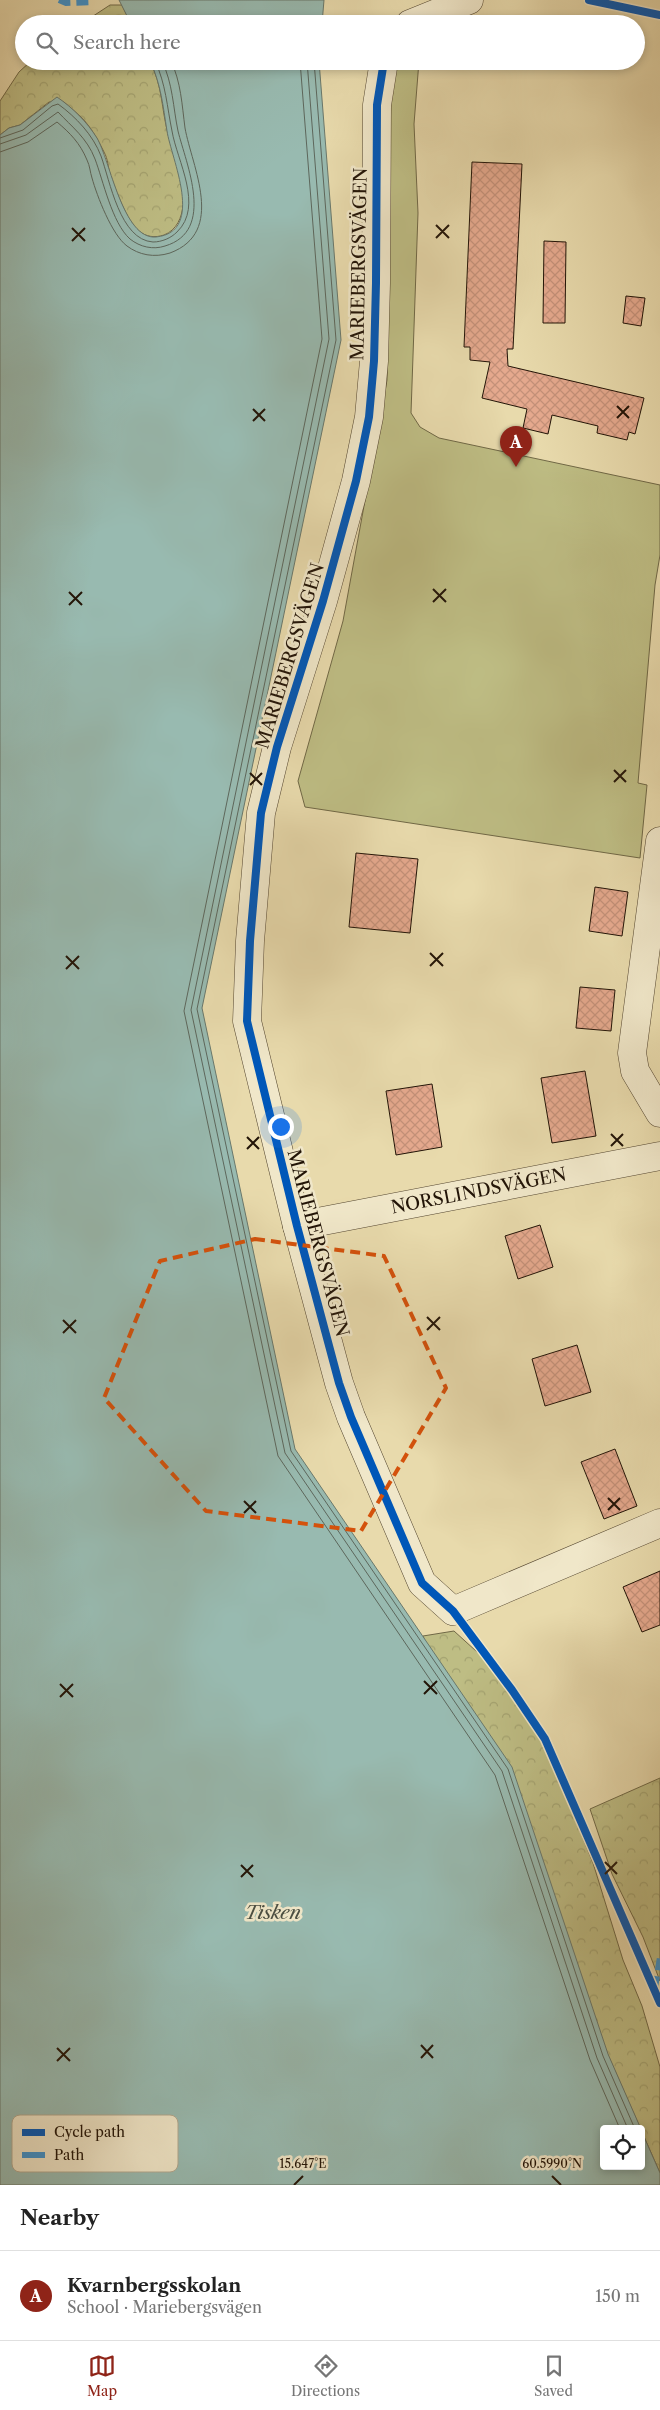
<!DOCTYPE html>
<html lang="en">
<head>
<meta charset="utf-8">
<style>
	body { margin:0; font-family:"Libre Caslon Text",serif; background:#f6f6f6; color:#222 }
	.controls { position:absolute; right:15px; bottom:15px; display:grid; overflow:hidden; border-radius:5px; box-shadow:0 2px 8px #0003 }
	.controls button { width:45px; height:45px; display:grid; place-items:center; padding:0; border:0; border-bottom:1px solid #e0e0e0; background:#fff; color:#222; font:25px sans-serif }
	.you { position:absolute; left:280px; top:1126px; width:18px; height:18px; margin:-12px; border:4px solid #fff; border-radius:50%; background:#1a73e8; box-shadow:0 0 0 8px #1a73e833 }
	.badge { display:grid; place-items:center; width:32px; height:32px; border-radius:50%; background:#8f2418; color:#fff; font-size:16px; font-weight:700 }
	.pin { position:absolute; translate:-50% -41px; filter:drop-shadow(0 1px 2px #0008) }
	.pin::after { content:''; position:absolute; top:26px; width:18px; height:15px; background:inherit; clip-path:polygon(0 0,100% 0,50% 100%) }
	.list { margin:0; padding:0; list-style:none }
	h2 { display:flex; justify-content:space-between; align-items:center; height:65px; margin:0; padding:0 20px; font-size:21px }
	h2 small { font-size:16px; font-weight:400; color:#767676 }
	.list li { display:grid; grid-template-columns:32px 1fr auto; gap:15px; align-items:center; box-sizing:border-box; height:90px; padding:0 20px; border-top:1px solid #e0e0e0 }
	.list b { display:block; font-size:19px; white-space:nowrap }
	.list p { margin:0; font-size:16px; white-space:nowrap; color:#767676 }
	.list em { font-size:16px; font-style:normal; color:#767676 }
	.icon { flex:none; width:28px; height:28px; fill:none; stroke:currentColor; stroke-width:2; stroke-linecap:round; stroke-linejoin:round }
	.map { position:relative; flex:none; width:660px; height:2185px; overflow:hidden }
	.search { position:absolute; background:#fff; box-shadow:0 2px 8px #0003; left:15px; right:15px; top:15px; height:55px; display:flex; align-items:center; gap:12px; box-sizing:border-box; padding:0 18px; border-radius:28px; color:#767676; font-size:19px }
	.sheet { height:155px; background:#fff }
	nav { display:flex; justify-content:space-around; align-items:center; box-sizing:border-box; height:70px; border-top:1px solid #e0e0e0; background:#fff; font-size:14px; color:#767676 }
	nav a { display:grid; justify-items:center; gap:2px }
	nav .on { color:#8f2418 }
	.map>svg:first-child { display:block }
	.grass { fill:#bebd84; stroke:#706846 }
	.forest { fill:url(#forest-crowns); stroke:#706846 }
	.water { fill:#98bab0; stroke:#69786c }
	.lines { fill:none; stroke-linecap:round; stroke-linejoin:round }
	.shore { stroke:#5d675c; stroke-width:1 }
	.building { fill:url(#building-cross-hatch); stroke:#221407 }
	.minor-casing { stroke:#544630; stroke-width:29 }
	.minor { stroke:#f0e7c9; stroke-width:28 }
	.quiet { stroke:#3b93d1; stroke-width:6; stroke-dasharray:12 6; stroke-linecap:butt }
	.cycleway-casing { stroke:#f0e7c9; stroke-width:11 }
	.cycleway { stroke:#0057b8; stroke-width:8 }
	.marked { fill:none; stroke:#d4520c; stroke-width:4; stroke-dasharray:10 6; stroke-linejoin:round }
	.ticks { fill:none; stroke:#221407; stroke-width:2 }
	.labels { text-anchor:middle; dominant-baseline:central; stroke-width:5; stroke-linejoin:round; paint-order:stroke }
	.street-label { font-size:18px; fill:#221407; stroke:#f0e7c9 }
	.water-label { font-size:19px; font-style:italic; fill:#4b4e42; stroke:#f0e7c9 }
	.key { fill:#f0e7c9; stroke:#b2a88f; stroke-width:1 }
	.key-label { font-size:14px; fill:#221407 }
	.ticks-label { font-size:12px; text-anchor:middle; fill:#221407; stroke:#f0e7c9; stroke-width:5; stroke-linejoin:round; paint-order:stroke }
</style>
</head>
<body>
<div class="map">
<svg width="660" height="2185" viewBox="0 0 660 2185">
	<defs>
		<pattern id="forest-crowns" width="20" height="18" patternUnits="userSpaceOnUse" patternTransform="scale(1.25)"><rect width="20" height="18" fill="#bebd84"/><path d="M2 6a3 3 0 1 1 6 0M12 15a3 3 0 1 1 6 0" fill="none" stroke="#a3a270"/></pattern>
		<pattern id="building-cross-hatch" width="8" height="8" patternUnits="userSpaceOnUse" patternTransform="scale(1.25)"><rect width="8" height="8" fill="#e5a98e"/><path d="M0 0l8 8M0 8l8-8" fill="none" stroke="#c49179"/></pattern>
	</defs>
	<rect width="100%" height="100%" fill="#e8daac"/>
	<filter id="stains"><feTurbulence type="fractalNoise" baseFrequency=".004" numOctaves="4"/><feColorMatrix values="0 0 0 0 .2 0 0 0 0 .09 0 0 0 0 .02 0 0 0 .5 -.17"/></filter>
	<radialGradient id="worn" r=".72"><stop offset=".6" stop-color="#630" stop-opacity="0"/><stop offset="1" stop-color="#630" stop-opacity=".3"/></radialGradient>
	<path class="grass" d="M396 61H419L414 124 418 213 411 413 420 427 439 438 660 485V555L655 585 638 783 647 785 640 858 305 807 298 781 343 621 387 380 391 77Z"/>
	<g class="forest">
		<path d="M110 5H122L131 24H81Z"/>
		<path d="M31 61H150C163 88 161 107 168 134 173 156 186 182 183 205 182 217 177 230 164 235 155 238 146 237 139 231 127 222 115 188 110 174 108 167 108 159 104 152 98 140 91 127 81 117 76 112 70 108 64 102H49L20 125 9 128 0 135V101L19 72Z"/>
		<path d="M454 1631 498 1671 521 1704 548 1753 593 1863 623 1960 642 2006 660 2067V2173L423 1636Z"/>
		<path d="M660 1778V1981L643 1937 612 1874 590 1809Z"/>
	</g>
	<g class="water">
		<path d="M119 0H324L322 24H131Z"/>
		<path d="M150 61H319L341 340 202 1008 295 1449 512 1767 608 2054 641 2129H604V2166H641V2130L660 2173V2185H0V135L9 128 20 125 57 97C73 108 87 122 97 138 110 160 123 240 156 237 206 232 171 158 167 131 163 106 161 84 150 61Z"/>
	</g>
	<g class="lines">
		<g class="shore">
			<path d="M300 61 322 339 184 1011 278 1456 495 1775 590 2060 620 2129"/>
			<path d="M307 61 329 339 191 1010 285 1453 502 1771 597 2058 628 2129"/>
			<path d="M314 61 336 340 197 1009 291 1451 508 1769 603 2056 635 2129"/>
			<path d="M0 138 23 130 52 106 58 104C76 117 93 135 101 156 110 181 120 240 153 242 162 242 171 238 177 232 204 206 177 161 172 131 167 107 166 84 155 61"/>
			<path d="M0 144 26 135 58 112C72 127 87 138 95 159 103 180 112 223 130 239 140 247 153 250 165 246 216 231 186 164 178 131 173 107 173 84 162 61"/>
			<path d="M0 152 28 142 57 122C70 133 80 143 87 160 90 166 90 172 92 178 97 196 112 235 127 246 139 255 154 258 170 253 226 232 192 167 185 128 182 105 181 82 171 61"/>
		</g>
	</g>
	<g class="building">
		<path d="M472 162 522 164 513 349H507L508 366 644 398 635 434 629 432 627 440 597 433 598 426 552 415 548 434 523 428 527 409 482 398 490 362 470 360V347H464Z"/>
		<path d="M544 241 566 242 565 323H543Z"/>
		<path d="M626 296 645 298 641 326 623 323Z"/>
		<path d="M356 853 418 859 410 933 349 927Z"/>
		<path d="M595 887 628 892 622 936 589 931Z"/>
		<path d="M580 987 615 990 611 1031 576 1028Z"/>
		<path d="M585 1071 596 1136 552 1143 541 1078Z"/>
		<path d="M432 1084 442 1147 396 1155 386 1091Z"/>
		<path d="M540 1225 553 1267 518 1279 505 1236Z"/>
		<path d="M577 1345 591 1392 545 1406 532 1359Z"/>
		<path d="M615 1449 637 1506 604 1519 581 1462Z"/>
		<path d="M660 1571V1625L642 1632 623 1587Z"/>
	</g>
	<g class="lines">
		<g class="minor-casing">
			<g id="minor">
				<path d="M410 24 469 0"/>
				<path d="M384 61 377 105 376 283 374 361 369 417 356 481 323 601 277 747 261 813 250 941 247 1021 297 1226 339 1383 351 1417 422 1583 453 1611 660 1523"/>
				<path d="M660 841 632 1053 635 1071 660 1113"/>
				<path id="s1" d="M297 1226 660 1156"/>
			</g>
		</g>
		<use href="#minor" class="minor"/>
		<g class="quiet">
			<path d="M59 0 66 3 94 2"/>
			<path d="M655 1988 660 1957"/>
		</g>
		<g class="cycleway-casing">
			<g id="cycleway">
				<path d="M589 0 660 15"/>
				<path d="M384 61 377 105 376 283 374 361 369 417 356 481 323 601 277 747 261 813 250 941 247 1021 297 1226 339 1383 351 1417 422 1583 453 1611 512 1690 545 1739 660 2003"/>
			</g>
		</g>
		<use href="#cycleway" class="cycleway"/>
	</g>
	<path class="marked" d="M255 1239 384 1256 446 1388 361 1531 206 1511 104 1398 160 1261Z"/>
	<path class="ticks" d="M436 225 449 238M72 228 85 241M436 238 449 225M72 241 85 228M617 406 629 418M253 409 265 421M617 418 629 406M253 421 265 409M433 589 446 602M69 592 82 605M433 602 446 589M69 605 82 592M614 770 626 782M250 773 262 785M614 782 626 770M250 785 262 773M430 953 443 966M66 956 79 969M430 966 443 953M66 969 79 956M611 1134 623 1146M247 1137 259 1149M611 1146 623 1134M247 1149 259 1137M427 1317 440 1330M63 1320 76 1333M427 1330 440 1317M63 1333 76 1320M608 1498 620 1510M244 1501 256 1513M608 1510 620 1498M244 1513 256 1501M424 1681 437 1694M60 1684 73 1697M424 1694 437 1681M60 1697 73 1684M605 1862 617 1874M241 1865 253 1877M605 1874 617 1862M241 1877 253 1865M421 2045 433 2058M57 2048 70 2061M421 2058 433 2045M57 2061 70 2048M552 2176 561 2185M294 2185 303 2176"/>
	<g class="labels">
		<g class="street-label">
			<text transform="translate(359 264) rotate(-89)">MARIEBERGSVÄGEN</text>
			<text transform="translate(290 656) rotate(-73)">MARIEBERGSVÄGEN</text>
			<text stroke="none"><textPath href="#s1" startOffset="185">NORSLINDSVÄGEN</textPath></text>
			<text transform="translate(318 1243) rotate(75)">MARIEBERGSVÄGEN</text>
		</g>
		<g class="water-label">
			<text x="273" y="1912">Tisken</text>
		</g>
	</g>
	<rect x="12" y="2115" width="166" height="57" rx="8" class="key"/>
	<rect x="22" y="2129" width="23" height="7" fill="#0057b8"/>
	<rect x="22" y="2152" width="23" height="6" fill="#3b93d1"/>
	<g class="key-label">
		<text x="54" y="2137">Cycle path</text>
		<text x="54" y="2160">Path</text>
	</g>
	<g class="ticks-label">
		<text x="303" y="2168">15.647°E</text>
		<text x="552" y="2168">60.5990°N</text>
	</g>
	<rect width="100%" height="100%" filter="url(#stains)"/>
	<rect width="100%" height="100%" fill="url(#worn)"/>
</svg>
<div class="controls">
<button><svg class="icon" aria-label="locate" viewBox="0 0 24 24"><circle cx="12" cy="12" r="6"/><path d="M12 2v4M12 18v4M2 12h4M18 12h4"/></svg></button>
</div>
<div class="you"></div>
<div class="pin badge" style="left:516px;top:467px">A</div>
<div class="search"><svg class="icon" aria-label="search" viewBox="0 0 24 24"><circle cx="10" cy="10" r="6"/><path d="M15 15l6 6"/></svg>Search here</div>
</div>
<section class="sheet">
<h2>Nearby<small></small></h2>
<ul class="list">
<li><span class="badge">A</span><div><b>Kvarnbergsskolan</b><p>School · Mariebergsvägen</p></div><em>150 m</em></li>
</ul>
</section>
<nav>
<a class="on"><svg class="icon" aria-label="map" viewBox="0 0 24 24"><path d="M3 6l6-2 6 2 6-2v14l-6 2-6-2-6 2zM9 4v14M15 6v14"/></svg>Map</a>
<a><svg class="icon" aria-label="directions" viewBox="0 0 24 24"><path d="M12 3l9 9-9 9-9-9zM9 14v-3h6M13 9l2 2-2 2"/></svg>Directions</a>
<a><svg class="icon" aria-label="saved" viewBox="0 0 24 24"><path d="M7 4h10v16l-5-4-5 4z"/></svg>Saved</a>
</nav>
</body>
</html>
